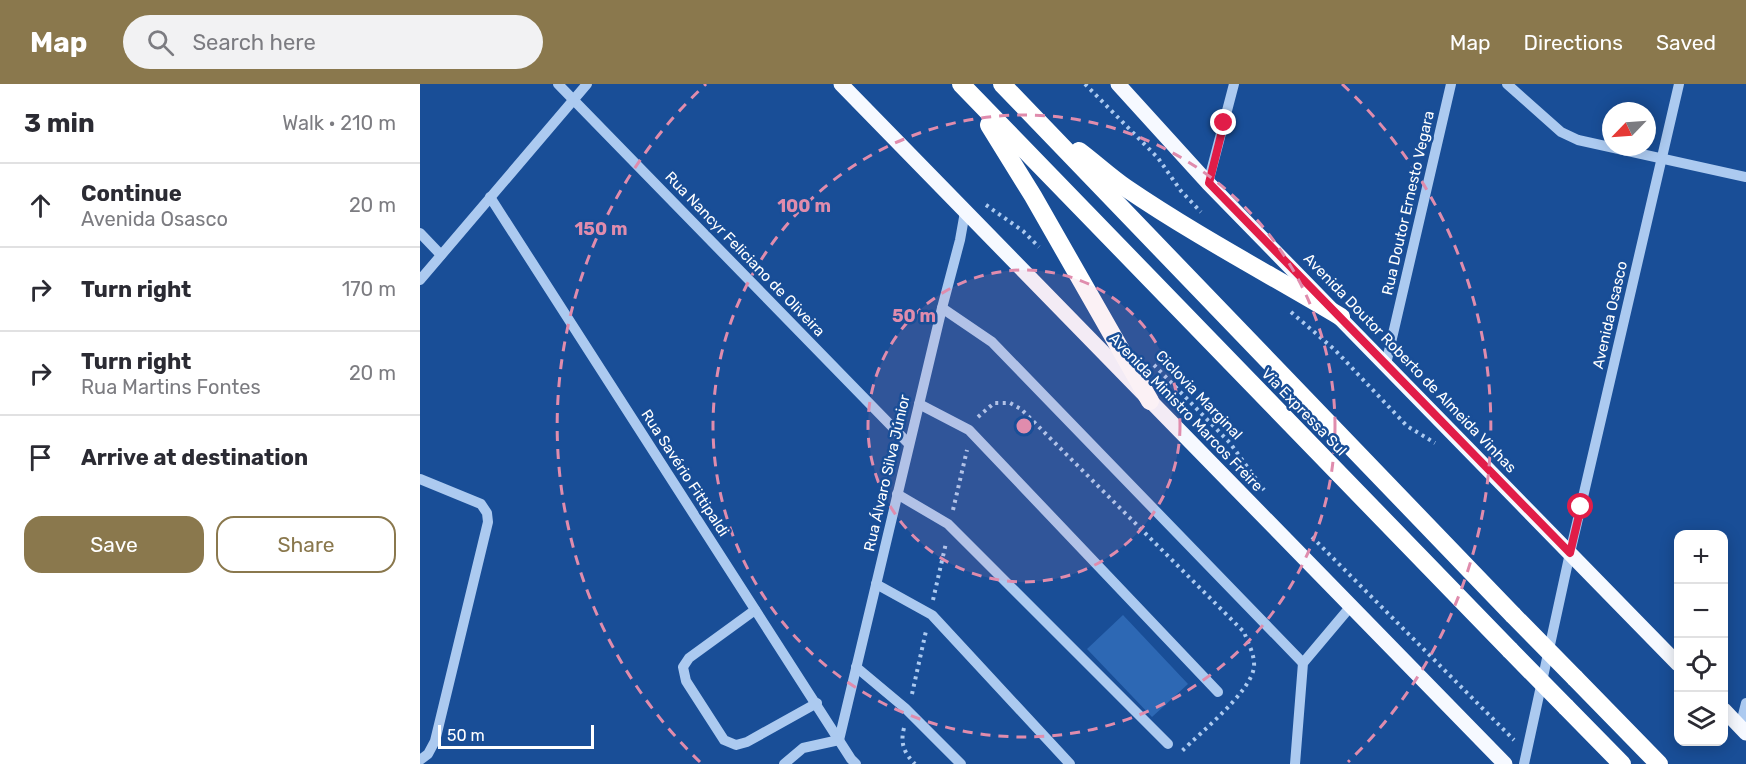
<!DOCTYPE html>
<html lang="en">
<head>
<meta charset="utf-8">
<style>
	body { margin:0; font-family:Rubik,sans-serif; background:#f2f2f3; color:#2b2b33 }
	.controls { position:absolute; right:18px; bottom:18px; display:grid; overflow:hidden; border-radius:12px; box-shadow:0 3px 15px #0003 }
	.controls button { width:54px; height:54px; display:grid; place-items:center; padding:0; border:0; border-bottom:2px solid #e1e1e2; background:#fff; color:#2b2b33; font:30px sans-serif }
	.compass { position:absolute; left:1182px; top:18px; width:54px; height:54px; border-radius:50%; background:#fff; box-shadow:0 3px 15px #0003; rotate:245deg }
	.scale { position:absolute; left:18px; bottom:15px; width:156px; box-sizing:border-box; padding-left:6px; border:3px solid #fff; border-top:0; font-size:16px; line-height:21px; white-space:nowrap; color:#fff; -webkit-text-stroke:4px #194e97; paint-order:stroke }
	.stop { position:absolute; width:18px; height:18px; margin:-14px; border:4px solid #e11d48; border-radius:50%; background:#fff }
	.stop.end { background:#e11d48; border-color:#fff; box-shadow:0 2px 6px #0008 }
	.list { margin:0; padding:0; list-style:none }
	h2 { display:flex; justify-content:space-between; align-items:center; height:78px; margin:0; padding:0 24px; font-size:26px }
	h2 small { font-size:20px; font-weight:400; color:#7c7c81 }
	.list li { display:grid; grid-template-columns:39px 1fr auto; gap:18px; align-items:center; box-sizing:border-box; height:84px; padding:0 24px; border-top:2px solid #e1e1e2 }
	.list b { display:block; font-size:22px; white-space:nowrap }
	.list p { margin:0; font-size:20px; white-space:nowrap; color:#7c7c81 }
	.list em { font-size:20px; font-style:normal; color:#7c7c81 }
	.actions { display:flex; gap:12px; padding:18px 24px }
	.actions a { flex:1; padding:14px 0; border:2px solid #8a784d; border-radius:18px; text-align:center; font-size:21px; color:#8a784d }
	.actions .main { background:#8a784d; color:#fff }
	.icon { flex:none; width:33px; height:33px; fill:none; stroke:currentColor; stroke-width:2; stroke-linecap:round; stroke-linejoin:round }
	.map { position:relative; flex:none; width:1326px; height:680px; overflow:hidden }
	header { display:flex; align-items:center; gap:36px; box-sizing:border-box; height:84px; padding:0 30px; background:#8a784d; color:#fff }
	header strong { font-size:28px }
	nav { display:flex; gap:33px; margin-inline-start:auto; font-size:21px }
	.search { width:420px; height:54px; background:#f2f2f3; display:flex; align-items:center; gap:15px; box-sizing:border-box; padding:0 21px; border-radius:33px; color:#7c7c81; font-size:22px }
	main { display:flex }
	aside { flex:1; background:#fff }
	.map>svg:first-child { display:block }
	.green { fill:#2d68b4 }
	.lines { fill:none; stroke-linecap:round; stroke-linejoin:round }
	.path { stroke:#accaf0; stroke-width:4; stroke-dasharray:3 4.5; stroke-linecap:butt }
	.minor { stroke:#accaf0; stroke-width:10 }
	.major { stroke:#f6f9ff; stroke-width:15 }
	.highway { stroke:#fff; stroke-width:18 }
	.highway-bridge { stroke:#fff; stroke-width:18 }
	.route { stroke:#e11d48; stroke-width:8 }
	.ring { fill:none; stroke:#e08cad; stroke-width:3; stroke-dasharray:10 8 }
	.labels { text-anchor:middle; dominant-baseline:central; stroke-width:5; stroke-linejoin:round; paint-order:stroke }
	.street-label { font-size:15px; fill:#fff; stroke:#194e97 }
	.centre { fill:#e08cad; stroke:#194e97; stroke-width:3 }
	.ring-label { font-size:18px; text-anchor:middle; font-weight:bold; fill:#e08cad; stroke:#194e97; stroke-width:5; stroke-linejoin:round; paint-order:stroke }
</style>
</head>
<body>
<header>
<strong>Map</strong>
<div class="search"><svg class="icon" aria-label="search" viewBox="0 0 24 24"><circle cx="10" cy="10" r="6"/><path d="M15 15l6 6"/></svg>Search here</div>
<nav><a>Map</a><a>Directions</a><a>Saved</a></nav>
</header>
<main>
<aside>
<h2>3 min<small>Walk · 210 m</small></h2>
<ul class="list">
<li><svg class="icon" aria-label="ahead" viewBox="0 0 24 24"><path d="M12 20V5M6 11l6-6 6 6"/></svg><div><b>Continue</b><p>Avenida Osasco</p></div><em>20 m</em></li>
<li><svg class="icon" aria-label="right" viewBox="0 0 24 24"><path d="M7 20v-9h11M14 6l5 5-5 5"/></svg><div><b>Turn right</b></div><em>170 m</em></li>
<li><svg class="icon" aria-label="right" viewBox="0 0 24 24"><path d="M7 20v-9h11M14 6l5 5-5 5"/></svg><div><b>Turn right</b><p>Rua Martins Fontes</p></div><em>20 m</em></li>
<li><svg class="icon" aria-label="arrive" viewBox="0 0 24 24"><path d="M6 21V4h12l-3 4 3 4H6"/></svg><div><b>Arrive at destination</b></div></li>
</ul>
<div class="actions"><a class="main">Save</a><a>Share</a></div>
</aside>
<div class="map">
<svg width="1326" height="680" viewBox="0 0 1326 680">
	<rect width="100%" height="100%" fill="#194e97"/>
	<path class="green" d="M703 531 768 600 732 633 667 565Z"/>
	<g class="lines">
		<g class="path">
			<path d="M665 0 738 74 761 107 781 128"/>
			<path d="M566 121 603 147 619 163"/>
			<path d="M871 228 915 266 987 342 1015 359"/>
			<path d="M734 281 810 359 844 406"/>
			<path d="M558 333 574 319H590L601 325 824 548C828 559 835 571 834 583 831 608 781 648 762 667"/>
			<path d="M533 426 547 366"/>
			<path d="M892 453 1094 656"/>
			<path d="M513 516 526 459"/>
			<path d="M492 610 506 547"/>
			<path d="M484 644C480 659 484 669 495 680"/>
		</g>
		<g class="minor">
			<path d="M138 0 489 360"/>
			<path d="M1087 0 1141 48 1158 56 1326 93"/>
			<path d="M788 99 814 0"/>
			<path d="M70 113 431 675 436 680"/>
			<path d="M0 149 21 171"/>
			<path d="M0 196 167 0"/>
			<path d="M522 224 572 258 883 579"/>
			<path d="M966 280 1031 0"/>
			<path d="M499 320 549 346 798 608"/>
			<path d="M0 395 61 420 67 429 68 438 15 657 8 670 0 676"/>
			<path d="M477 410 528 440 748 660"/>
			<path d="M456 500 512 531 650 680"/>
			<path d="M335 526 269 574 263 583 266 597 304 656 316 661 327 658 397 619"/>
			<path d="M436 583 485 624 541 680"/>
			<path d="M1320 643 1326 619"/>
			<path d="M419 656 522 224 540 156 545 128"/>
			<path d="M364 680 383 664 419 656"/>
			<path d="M875 680 883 579 931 522"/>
			<path d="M1104 680 1150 469 1259 0"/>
		</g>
		<g class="major">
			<path d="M421 0 1085 680"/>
			<path d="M698 0 788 99 1258 580"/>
			<path d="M1304 626 1326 649"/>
		</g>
		<g class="highway">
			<path d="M541 0 1090 566"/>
			<path d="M582 0 1093 531"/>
			<path d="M569 41 613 112 730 317"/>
			<path d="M659 67C675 79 690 93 706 104 775 151 849 190 921 233"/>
			<path d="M1155 594 1239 680"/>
			<path d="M1146 623 1202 680"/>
		</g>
		<g class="highway-bridge">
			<path d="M1093 531 1155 594"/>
			<path d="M1090 566 1146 623"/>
		</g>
	</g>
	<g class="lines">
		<path class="route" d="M804 39 789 99 1150 469 1161 423"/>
	</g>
	<circle cx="604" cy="342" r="156" fill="#e08cad" fill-opacity=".12"/>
	<g class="ring">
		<circle cx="604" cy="342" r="156"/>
		<circle cx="604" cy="342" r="311"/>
		<path d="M280 678A467 467 0 0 1 286 0M922 0A467 467 0 0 1 928 678"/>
	</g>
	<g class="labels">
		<g class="street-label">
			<text transform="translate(988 119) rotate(-77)">Rua Doutor Ernesto Vegara</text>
			<text transform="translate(325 170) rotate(46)">Rua Nancyr Feliciano de Oliveira</text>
			<text transform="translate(1190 231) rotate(-77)">Avenida Osasco</text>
			<text transform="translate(990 279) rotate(46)">Avenida Doutor Roberto de Almeida Vinhas</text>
			<text transform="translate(779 311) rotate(46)">Ciclovia Marginal</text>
			<text transform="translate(766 328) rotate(46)">Avenida Ministro Marcos Freire</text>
			<text transform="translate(884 328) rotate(46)">Via Expressa Sul</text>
			<text transform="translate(265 389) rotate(57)">Rua Savério Fittipaldi</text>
			<text transform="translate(467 389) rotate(-77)">Rua Álvaro Silva Júnior</text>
		</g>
	</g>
	<circle cx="604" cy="342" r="9" class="centre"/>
	<g class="ring-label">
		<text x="384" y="128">100 m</text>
		<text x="181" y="151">150 m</text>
		<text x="494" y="238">50 m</text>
	</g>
</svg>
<div class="controls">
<button>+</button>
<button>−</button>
<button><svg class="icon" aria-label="locate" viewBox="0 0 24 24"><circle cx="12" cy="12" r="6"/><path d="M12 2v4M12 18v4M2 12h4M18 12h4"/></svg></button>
<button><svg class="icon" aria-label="layers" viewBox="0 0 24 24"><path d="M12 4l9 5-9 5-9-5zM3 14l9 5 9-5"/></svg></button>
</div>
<svg class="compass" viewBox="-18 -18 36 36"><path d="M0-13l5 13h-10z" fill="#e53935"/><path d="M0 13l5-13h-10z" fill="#7c7c81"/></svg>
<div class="scale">50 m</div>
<div class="stop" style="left:1161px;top:423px"></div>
<div class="stop end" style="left:804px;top:39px"></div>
</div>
</main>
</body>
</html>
